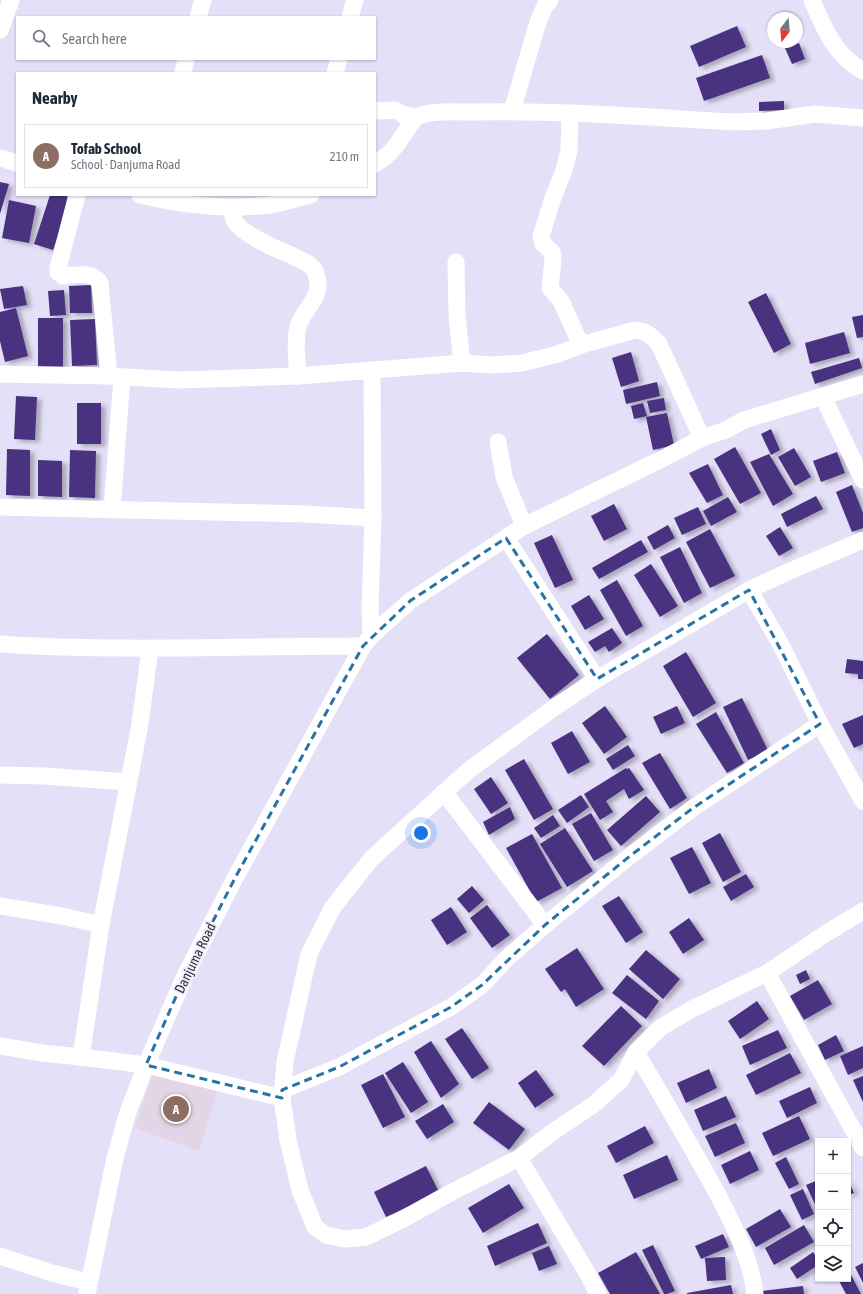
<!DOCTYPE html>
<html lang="en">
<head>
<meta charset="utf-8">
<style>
	body { margin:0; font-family:"Asap Condensed",sans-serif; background:#f6f6f7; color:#1f2937 }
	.controls { position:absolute; right:12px; bottom:12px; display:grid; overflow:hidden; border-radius:0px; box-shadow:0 1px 3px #0004 }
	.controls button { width:36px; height:36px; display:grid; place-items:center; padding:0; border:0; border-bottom:1px solid #e0e1e3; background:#fff; color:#1f2937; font:20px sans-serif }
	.compass { position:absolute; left:767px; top:12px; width:36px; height:36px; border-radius:50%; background:#fff; box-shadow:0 1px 3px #0004; rotate:196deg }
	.you { position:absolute; left:421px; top:833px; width:14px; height:14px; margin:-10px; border:3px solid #fff; border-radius:50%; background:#1a73e8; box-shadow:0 0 0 6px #1a73e833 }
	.badge { display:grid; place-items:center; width:26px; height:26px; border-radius:50%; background:#0b8043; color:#fff; font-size:13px; font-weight:700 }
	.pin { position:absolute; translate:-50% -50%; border:2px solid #fff; box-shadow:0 1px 4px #0006 }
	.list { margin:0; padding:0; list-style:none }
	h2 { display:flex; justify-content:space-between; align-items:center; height:52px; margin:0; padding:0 16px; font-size:17px }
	h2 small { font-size:13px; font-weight:400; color:#747a83 }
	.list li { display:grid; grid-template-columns:26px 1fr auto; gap:12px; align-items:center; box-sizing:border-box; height:64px; margin:0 8px 8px; padding:0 8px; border:1px solid #e0e1e3; border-radius:0px }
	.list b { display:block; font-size:15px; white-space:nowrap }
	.list p { margin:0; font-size:13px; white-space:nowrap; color:#747a83 }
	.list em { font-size:13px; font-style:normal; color:#747a83 }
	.icon { flex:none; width:22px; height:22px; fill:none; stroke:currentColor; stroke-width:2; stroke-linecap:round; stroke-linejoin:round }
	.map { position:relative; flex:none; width:863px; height:1294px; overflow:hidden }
	.search { position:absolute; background:#fff; box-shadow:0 1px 3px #0004; left:16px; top:16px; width:360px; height:44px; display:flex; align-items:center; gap:10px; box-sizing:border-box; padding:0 14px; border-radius:0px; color:#747a83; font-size:15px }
	.panel { position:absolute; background:#fff; box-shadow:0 1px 3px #0004; left:16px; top:72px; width:360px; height:124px; border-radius:0px }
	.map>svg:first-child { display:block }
	.education { fill:#e3d4e6 }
	.building { fill:#48317f; filter:url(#shadow) }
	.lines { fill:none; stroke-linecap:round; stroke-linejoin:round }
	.minor { stroke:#fff; stroke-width:17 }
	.marked { fill:none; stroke:#2773a6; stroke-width:3; stroke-dasharray:8 5; stroke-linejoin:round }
	.labels { text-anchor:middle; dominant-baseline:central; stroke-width:4; stroke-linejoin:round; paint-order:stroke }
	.street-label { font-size:14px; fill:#302f38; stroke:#f1effd }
</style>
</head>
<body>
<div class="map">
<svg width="863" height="1294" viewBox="0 0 863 1294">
	<defs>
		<filter id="shadow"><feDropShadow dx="4.5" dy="2.5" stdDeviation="2" flood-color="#0004"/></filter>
	</defs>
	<rect width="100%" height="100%" fill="#e4e0f8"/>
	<path class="education" d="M154 1071 217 1091 199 1151 135 1128Z"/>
	<g class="building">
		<path d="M737 26 746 47 699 67 690 46Z"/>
		<path d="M799 43 805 59 792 64 785 48Z"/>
		<path d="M762 55 770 78 704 101 696 78Z"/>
		<path d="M784 101V110L759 111V102Z"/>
		<path d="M0 182 9 184 0 214Z"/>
		<path d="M50 195H63L71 198 53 250 34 244Z"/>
		<path d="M9 200 36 206 29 243 2 238Z"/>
		<path d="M91 285 92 313H70L69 286Z"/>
		<path d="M23 286 27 305 4 309 0 289Z"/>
		<path d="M64 290 66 315 50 316 48 291Z"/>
		<path d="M766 293 791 344 774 353 748 302Z"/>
		<path d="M16 308 28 356 5 362 0 341V312Z"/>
		<path d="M863 315V337L857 338 852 317Z"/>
		<path d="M38 318H63V367L38 368Z"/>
		<path d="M95 319 97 365 72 366 70 320Z"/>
		<path d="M844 332 850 353 810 364 805 343Z"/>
		<path d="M631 352 639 381 621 387 612 358Z"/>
		<path d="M859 358 862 368 815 384 811 372Z"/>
		<path d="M657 382 660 396 626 404 623 390Z"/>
		<path d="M16 396 37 397 35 440 14 439Z"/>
		<path d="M664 398 666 410 650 413 647 401Z"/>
		<rect x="77" y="403" width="24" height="41"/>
		<path d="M643 403 647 416 634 419 631 406Z"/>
		<path d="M667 413 674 445 653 450 646 417Z"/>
		<path d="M771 429 780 450 771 455 761 434Z"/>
		<path d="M735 447 761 493 740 504 714 459Z"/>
		<path d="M794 448 811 477 795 486 778 457Z"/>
		<path d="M7 449 30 450V496L6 495Z"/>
		<path d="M70 450 96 451 95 498 69 497Z"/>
		<path d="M837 452 845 473 821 482 813 461Z"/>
		<path d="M769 454 793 494 773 506 750 462Z"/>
		<path d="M38 460 62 461V497L38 496Z"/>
		<path d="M708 464 723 495 707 503 689 473Z"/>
		<path d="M852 485 863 513V528L852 532 836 492Z"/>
		<path d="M816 496 823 509 787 527 781 514Z"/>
		<path d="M728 497 737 512 711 526 703 511Z"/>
		<path d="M614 504 627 529 604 541 591 516Z"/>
		<path d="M698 507 706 524 682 535 674 518Z"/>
		<path d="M668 525 675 538 654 550 647 537Z"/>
		<path d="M780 527 793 548 779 556 766 536Z"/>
		<path d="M710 529 735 576 710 588 686 542Z"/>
		<path d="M552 535 573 580 555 588 534 543Z"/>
		<path d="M641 540 648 552 599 579 592 568Z"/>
		<path d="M680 547 702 593 684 603 660 557Z"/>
		<path d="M651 564 678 606 660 617 634 575Z"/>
		<path d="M617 580 643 626 626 636 600 590Z"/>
		<path d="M589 595 604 619 585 630 571 606Z"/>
		<path d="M612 628 622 643 609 652 605 646 595 652 588 642Z"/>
		<path d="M547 634 579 675 550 699 517 658Z"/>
		<path d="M686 652 716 703 693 717 663 666Z"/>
		<path d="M847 659 863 661V679H858V674L845 673Z"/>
		<path d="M742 698 768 750 748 760 723 707Z"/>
		<path d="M605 706 627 737 604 754 582 723Z"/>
		<path d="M677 706 685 723 661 734 653 717Z"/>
		<path d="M716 712 744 763 727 773 696 724Z"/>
		<path d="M863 715V744L854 748 842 724Z"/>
		<path d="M572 731 590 762 568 774 551 743Z"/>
		<path d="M628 745 635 756 613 770 606 759Z"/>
		<path d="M660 753 687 798 670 809 642 763Z"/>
		<path d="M524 759 553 809 534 820 505 770Z"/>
		<path d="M626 768 627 769 629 768 644 790 629 799 624 789 606 801 613 812 600 820 584 794Z"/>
		<path d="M491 777 508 803 491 814 474 789Z"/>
		<path d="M581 795 589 807 567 823 558 810Z"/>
		<path d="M646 796 660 812 621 846 607 830Z"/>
		<path d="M510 807 515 819 489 835 483 822Z"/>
		<path d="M591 813 613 850 594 861 572 824Z"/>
		<path d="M553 815 560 826 541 838 534 828Z"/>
		<path d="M565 828 593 871 567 887 540 844Z"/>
		<path d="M720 833 741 872 723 882 702 843Z"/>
		<path d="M532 834 562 888 536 902 506 848Z"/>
		<path d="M692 847 711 883 689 894 670 858Z"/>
		<path d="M746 874 754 887 731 901 723 887Z"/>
		<path d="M472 886 484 900 469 913 457 899Z"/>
		<path d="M619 896 643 932 626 943 602 906Z"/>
		<path d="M487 905 510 935 492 948 470 918Z"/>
		<path d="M451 907 467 932 447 945 431 920Z"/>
		<path d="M689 918 704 940 683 954 669 932Z"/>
		<path d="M577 948 604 989 576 1007 565 989 561 992 545 969Z"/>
		<path d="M646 950 680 979 663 999 629 969Z"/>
		<path d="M806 970 810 979 800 984 796 975Z"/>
		<path d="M627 975 659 1001 646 1019 612 993Z"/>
		<path d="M818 980 832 1004 804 1020 790 996Z"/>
		<path d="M757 1001 769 1019 740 1039 728 1021Z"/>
		<path d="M621 1006 642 1026 604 1066 582 1046Z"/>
		<path d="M462 1028 489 1068 472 1079 445 1039Z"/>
		<path d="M778 1030 787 1048 750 1065 742 1046Z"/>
		<path d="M836 1035 844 1051 825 1060 818 1045Z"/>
		<path d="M431 1041 459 1084 441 1098 414 1052Z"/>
		<path d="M863 1046V1068L848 1075 840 1056Z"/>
		<path d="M790 1053 801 1073 756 1095 746 1075Z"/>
		<path d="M403 1062 428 1102 411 1113 385 1073Z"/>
		<path d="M709 1069 717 1088 686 1103 677 1083Z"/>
		<path d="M536 1070 554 1095 535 1108 518 1083Z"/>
		<path d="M383 1074 405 1117 383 1128 361 1085Z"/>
		<path d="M863 1076V1102L853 1080Z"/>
		<path d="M810 1087 817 1103 787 1118 779 1101Z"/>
		<path d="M726 1096 736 1117 703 1131 694 1110Z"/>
		<path d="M489 1102 525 1129 509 1150 473 1123Z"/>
		<path d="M443 1104 454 1122 427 1139 415 1121Z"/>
		<path d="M799 1116 810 1139 773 1156 762 1133Z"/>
		<path d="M736 1123 745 1143 715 1157 705 1136Z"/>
		<path d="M645 1126 654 1143 616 1163 607 1146Z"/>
		<path d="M750 1151 759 1170 730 1184 721 1165Z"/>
		<path d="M667 1155 678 1180 634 1199 623 1175Z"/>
		<path d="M786 1157 799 1184 789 1189 775 1163Z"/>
		<path d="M426 1166 439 1192 386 1217 374 1192Z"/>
		<path d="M848 1179 854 1193 848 1195Z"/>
		<path d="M818 1180V1211L806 1185Z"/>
		<path d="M509 1184 524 1208 483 1233 468 1208Z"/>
		<path d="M803 1189 814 1214 802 1220 790 1195Z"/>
		<path d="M780 1209 791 1227 756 1247 746 1229Z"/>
		<path d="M538 1223 547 1243 495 1266 487 1246Z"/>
		<path d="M804 1225 814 1242 774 1265 765 1248Z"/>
		<path d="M723 1234 729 1247 701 1259 695 1246Z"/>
		<path d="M653 1245 675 1291 667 1294H664L642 1250Z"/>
		<path d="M549 1246 557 1264 539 1271 532 1253Z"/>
		<path d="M636 1252 660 1294H610L598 1273Z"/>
		<path d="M813 1252 818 1260V1265L797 1279 790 1268Z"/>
		<path d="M725 1257 726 1280 707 1281 705 1258Z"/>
		<path d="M863 1263V1283L855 1267Z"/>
		<path d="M848 1269 861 1294H846L838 1279H848Z"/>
		<path d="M731 1285 733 1294H687V1293Z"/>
		<path d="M803 1286 804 1294H762V1291Z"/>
	</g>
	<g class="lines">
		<g class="minor">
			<path d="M812 0C824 28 835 56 863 71"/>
			<path d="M198 17 203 0"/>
			<path d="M350 17 355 0"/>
			<path d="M0 30 11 0"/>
			<path d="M183 73 186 59"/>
			<path d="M335 73 339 59"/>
			<path d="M375 110 381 111 395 110 404 115 416 117"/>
			<path d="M512 111 538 22 545 6 550 0"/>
			<path d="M570 113 569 151 564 170 553 198 541 236C542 247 546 245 552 252L553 259 550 288 561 301 581 345"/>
			<path d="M0 158 17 163"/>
			<path d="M375 164C387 157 395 149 402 137 407 131 410 122 417 117 429 110 456 112 471 112 558 110 645 117 732 122L767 121 815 114 863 118"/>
			<path d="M77 195 58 268V272L63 276C77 275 92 271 100 283L109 376"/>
			<path d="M140 195C181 205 227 210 269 205 283 203 297 198 311 195"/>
			<path d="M231 207C232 212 233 217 235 222 244 235 278 250 293 256 300 260 311 263 315 271 325 296 307 304 299 324 294 337 297 361 298 376"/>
			<path d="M456 262 457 316 462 363"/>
			<path d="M0 374 109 376 178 380 298 376 462 363 492 365 522 363 558 354 581 345 635 330C646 331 652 336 659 344L702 438"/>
			<path d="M823 397 863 480"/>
			<path d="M498 442 504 477 524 526"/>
			<path d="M0 507 305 514 373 518"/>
			<path d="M112 510 122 377"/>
			<path d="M506 538 597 679"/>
			<path d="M863 540 783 574 749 590 597 679 555 707 469 770 372 858 333 907 309 954 285 1062 282 1098 288 1140 300 1190 315 1227 326 1235 345 1239 366 1237 405 1218 452 1192 519 1158 554 1131 593 1105 621 1080 636 1052 660 1028 692 1009 767 973 825 934 863 911"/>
			<path d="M749 590 780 643 820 724 863 801"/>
			<path d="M371 636 370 607 373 518 372 370"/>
			<path d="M0 644C121 652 242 646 363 646"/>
			<path d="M0 775 44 776 128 782"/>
			<path d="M444 792 545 925"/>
			<path d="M0 906 62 916 101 925"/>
			<path d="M767 973 863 1148"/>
			<path d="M0 1046 42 1053 81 1057 146 1065 282 1098"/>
			<path d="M636 1052C664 1100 692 1147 718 1195 734 1226 751 1259 755 1294"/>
			<path d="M81 1057 101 925 140 724 150 649"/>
			<path d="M282 1090 339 1067 451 1007 482 985 506 959 545 925 630 856 693 808 820 724"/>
			<path d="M519 1158 589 1276 598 1294"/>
			<path d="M0 1256 52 1273 88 1282"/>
			<path d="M87 1294 115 1158 128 1112 146 1065 185 976 235 878 363 646 371 636 410 601 524 526 664 458 702 438 726 430 744 420 863 384"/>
		</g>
	</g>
	<path class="marked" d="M506 538 597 679 749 590 820 724 693 808 630 856 545 925 482 985 451 1007 339 1067 282 1090V1098L146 1065 185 976 235 878 363 646 410 601Z"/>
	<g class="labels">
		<g class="street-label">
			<text transform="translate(195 958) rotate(-64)">Danjuma Road</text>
		</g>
	</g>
</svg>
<div class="controls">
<button>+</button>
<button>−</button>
<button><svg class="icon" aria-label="locate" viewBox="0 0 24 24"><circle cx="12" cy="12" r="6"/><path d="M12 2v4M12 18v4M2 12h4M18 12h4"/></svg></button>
<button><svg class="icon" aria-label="layers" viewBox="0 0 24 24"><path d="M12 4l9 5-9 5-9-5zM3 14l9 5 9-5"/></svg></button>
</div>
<svg class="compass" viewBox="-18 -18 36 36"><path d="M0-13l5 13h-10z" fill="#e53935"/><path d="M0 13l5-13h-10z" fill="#747a83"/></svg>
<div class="you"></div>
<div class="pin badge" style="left:176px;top:1109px;background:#8d6e63">A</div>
<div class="search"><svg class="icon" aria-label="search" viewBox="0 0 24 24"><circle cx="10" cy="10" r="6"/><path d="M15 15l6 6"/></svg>Search here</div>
<section class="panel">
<h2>Nearby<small></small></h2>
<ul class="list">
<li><span class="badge" style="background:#8d6e63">A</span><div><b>Tofab School</b><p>School · Danjuma Road</p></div><em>210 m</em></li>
</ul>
</section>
</div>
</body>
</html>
